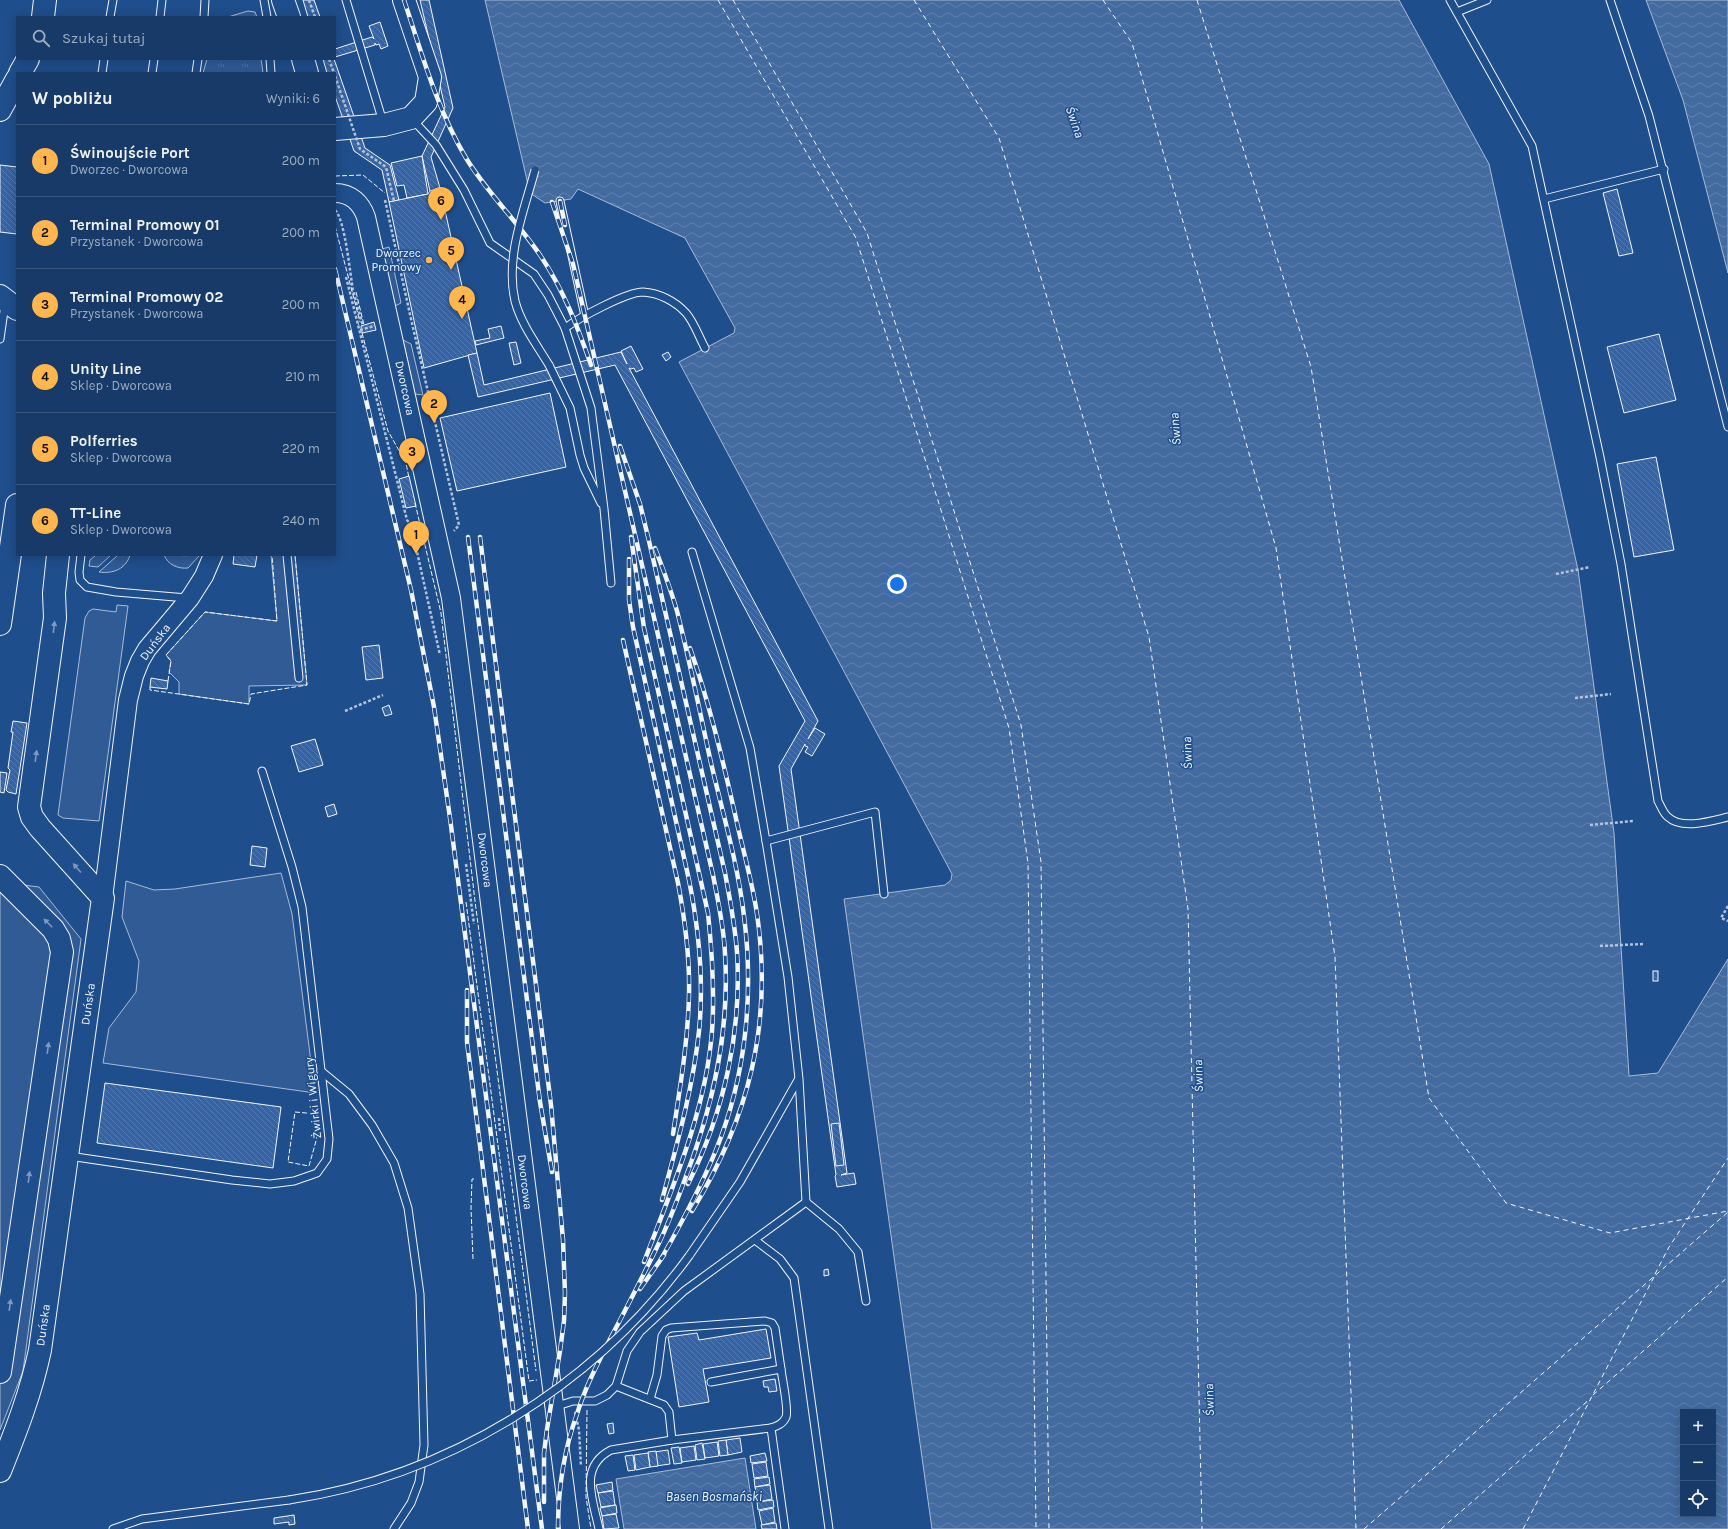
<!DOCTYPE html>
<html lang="pl">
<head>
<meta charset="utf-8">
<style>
	body { margin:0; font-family:Karla,sans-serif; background:#244571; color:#f1f3f6 }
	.controls { position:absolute; right:12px; bottom:12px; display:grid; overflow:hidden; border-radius:0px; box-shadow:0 2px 10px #0003 }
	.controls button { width:36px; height:36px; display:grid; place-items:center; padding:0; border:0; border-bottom:1px solid #36547d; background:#173a69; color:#f1f3f6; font:20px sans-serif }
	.you { position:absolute; left:897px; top:584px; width:14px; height:14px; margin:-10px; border:3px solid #fff; border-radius:50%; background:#1a73e8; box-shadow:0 0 0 6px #1a73e833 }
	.badge { display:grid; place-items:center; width:26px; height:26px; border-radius:50%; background:#ffb74d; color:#111; font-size:13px; font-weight:700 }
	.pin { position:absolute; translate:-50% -33px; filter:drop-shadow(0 1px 2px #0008) }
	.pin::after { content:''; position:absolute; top:21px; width:14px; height:12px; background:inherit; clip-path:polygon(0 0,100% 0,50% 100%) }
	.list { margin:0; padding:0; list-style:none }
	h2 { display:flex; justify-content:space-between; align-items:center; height:52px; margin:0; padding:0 16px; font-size:17px }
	h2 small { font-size:13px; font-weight:400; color:#9eadc0 }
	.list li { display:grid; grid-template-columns:26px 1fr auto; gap:12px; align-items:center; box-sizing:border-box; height:72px; padding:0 16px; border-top:1px solid #36547d }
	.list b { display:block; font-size:15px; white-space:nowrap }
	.list p { margin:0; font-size:13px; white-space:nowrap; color:#9eadc0 }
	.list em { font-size:13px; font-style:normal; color:#9eadc0 }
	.icon { flex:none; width:22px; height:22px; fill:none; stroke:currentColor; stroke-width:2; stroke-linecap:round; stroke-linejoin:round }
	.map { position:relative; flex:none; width:1728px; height:1529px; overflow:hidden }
	.search { position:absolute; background:#173a69; box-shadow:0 2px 10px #0003; left:16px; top:16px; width:320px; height:44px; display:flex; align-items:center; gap:10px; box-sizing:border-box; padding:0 14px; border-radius:0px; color:#9eadc0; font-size:15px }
	.panel { position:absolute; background:#173a69; box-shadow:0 2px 10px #0003; left:16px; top:72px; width:320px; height:484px; border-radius:0px }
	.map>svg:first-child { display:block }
	.grass { fill:url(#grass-tufts); stroke:#a8bbd7 }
	.built { fill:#305b95; stroke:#a8bbd7 }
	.water { fill:url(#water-waves); stroke:#a8bbd7; fill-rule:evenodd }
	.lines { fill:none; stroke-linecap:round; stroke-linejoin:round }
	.ferry { stroke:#f2f6ff; stroke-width:1; stroke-dasharray:5 4; stroke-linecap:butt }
	.building { fill:url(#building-back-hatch); stroke:#f2f6ff }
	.service-casing { stroke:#f2f6ff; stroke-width:9 }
	.tertiary-casing { stroke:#f2f6ff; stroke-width:20 }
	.trunk-casing { stroke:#f2f6ff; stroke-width:24 }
	.path { stroke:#b3c4dc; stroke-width:2.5; stroke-dasharray:3 2; stroke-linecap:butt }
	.service { stroke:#1f4e8c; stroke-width:7 }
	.tertiary { stroke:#1f4e8c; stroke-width:18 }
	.trunk { stroke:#1f4e8c; stroke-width:22 }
	.rail-casing { stroke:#f2f6ff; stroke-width:4.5 }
	.rail { stroke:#1f4e8c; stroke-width:3; stroke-dasharray:9; stroke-linecap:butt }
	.service-bridge-casing { stroke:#f2f6ff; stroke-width:9; stroke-linecap:butt }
	.path-bridge { stroke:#b3c4dc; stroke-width:2.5; stroke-dasharray:3 2; stroke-linecap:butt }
	.service-bridge { stroke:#1f4e8c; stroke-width:7 }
	.fence { stroke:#f2f6ff; stroke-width:1; stroke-dasharray:5 2; stroke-linecap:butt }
	.oneway { fill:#7e9ac0 }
	.poi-dot { fill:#ffb74d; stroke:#1f4e8c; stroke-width:1.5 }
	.labels { text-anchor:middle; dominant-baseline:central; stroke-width:3; stroke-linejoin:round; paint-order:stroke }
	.poi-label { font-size:12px; fill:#f2f6ff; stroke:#1f4e8c; text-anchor:end }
	.street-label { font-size:12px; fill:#f2f6ff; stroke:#1f4e8c }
	.water-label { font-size:13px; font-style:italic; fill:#f2f6ff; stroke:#1f4e8c }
</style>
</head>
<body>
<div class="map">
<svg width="1728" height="1529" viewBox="0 0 1728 1529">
	<defs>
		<pattern id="grass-tufts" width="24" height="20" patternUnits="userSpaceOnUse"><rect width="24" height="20" fill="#305b95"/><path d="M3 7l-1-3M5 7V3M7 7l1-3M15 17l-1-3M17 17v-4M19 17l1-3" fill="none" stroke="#4e73a5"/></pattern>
		<pattern id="water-waves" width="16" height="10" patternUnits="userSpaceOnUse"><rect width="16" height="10" fill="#446ba0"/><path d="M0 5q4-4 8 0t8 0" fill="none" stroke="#5f81ae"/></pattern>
		<pattern id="building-back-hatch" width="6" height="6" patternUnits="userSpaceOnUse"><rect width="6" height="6" fill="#3563a3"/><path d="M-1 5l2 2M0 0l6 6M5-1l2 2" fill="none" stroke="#537ab1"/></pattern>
	</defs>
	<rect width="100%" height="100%" fill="#1f4e8c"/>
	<g class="grass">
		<path d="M248 11 255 12 257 17H228Z"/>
		<path d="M207 59H261L263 73H203Z"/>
		<path d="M96 555H111L98 567 89 566 90 560Z"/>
		<path d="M118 555H130C126 569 113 574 99 572Z"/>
		<path d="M164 555H200L188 568C178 569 168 565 164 555Z"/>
	</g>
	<g class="built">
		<path d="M389 247 401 303 395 306 382 249Z"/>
		<path d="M403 340 411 344 423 395 415 394Z"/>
		<path d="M271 555H295L307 685 249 686V704L179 694V682L169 672 171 661 166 655 205 612 277 621Z"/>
		<path d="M117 605 128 606 99 821 63 818 58 815 85 618 89 611 93 609 116 612Z"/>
		<path d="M281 873 292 914 315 1093 103 1063 109 1028 136 992 139 961 122 917 126 881 154 890 175 889Z"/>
		<path d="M0 882 39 887 81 939 23 1371 0 1430Z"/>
	</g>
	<g class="water">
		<path d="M485 0H1399L1489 164 1578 570 1614 833 1629 1076 1658 1073 1728 959V1529H932L844 899 945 885 951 880 952 874 679 362 734 333 735 328 685 238 578 189 571 199 545 203 530 193ZM1683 1412H1713V1514H1683Z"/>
		<path d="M1646 0H1728V273L1683 100Z"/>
		<path d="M745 1458 756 1529H624L616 1479Z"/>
	</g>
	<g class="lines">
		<g class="ferry">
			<path d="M718 0 856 238 1009 728 1028 863 1036 1529"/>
			<path d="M733 0 867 233 1021 725 1041 862 1049 1529"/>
			<path d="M914 0 999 138 1149 637 1188 909 1202 1529"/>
			<path d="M1103 0 1132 43 1276 548 1335 957 1356 1529"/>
			<path d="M1197 0 1311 367 1429 1098 1506 1203 1610 1233 1728 1211"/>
			<path d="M1655 1274 1669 1247 1728 1158"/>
			<path d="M1593 1395 1728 1277"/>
			<path d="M1364 1529 1728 1212"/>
			<path d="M1441 1529 1591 1398"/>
			<path d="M1523 1529 1654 1277"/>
		</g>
	</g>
	<g class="building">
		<path d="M303 0H314L320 17H308Z"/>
		<path d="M420 0H429L453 108 431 157 440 188 430 191 422 156 445 107Z"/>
		<path d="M380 22 388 46 381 49 379 44 376 45 375 43V45L335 57V49L372 37 374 39 369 26Z"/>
		<path d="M323 59H334L365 148 390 165 399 200 389 202 382 170 354 151 335 96V73H327Z"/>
		<path d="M422 156 428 194 407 198 404 185 397 186 391 163Z"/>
		<path d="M0 165 17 167V234L0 232Z"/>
		<path d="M440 188 477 353 424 368 389 202 428 194 430 191Z"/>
		<path d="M1617 189 1633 253 1619 256 1603 193Z"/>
		<path d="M374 322 376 330 362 333 361 326Z"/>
		<path d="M501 326 504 338 476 345 475 341 490 338 488 329Z"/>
		<path d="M1659 334 1676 400 1624 413 1607 347Z"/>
		<path d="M516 342 521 363 514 365 509 343Z"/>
		<path d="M631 346 643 369 636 372 634 368 631 369 629 368 818 721 808 739 815 728 825 734 812 756 805 752 808 747 805 746V744L791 769 847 1173 841 1175 854 1173 856 1184 837 1187 835 1176 836 1175 779 766 805 721 615 365 478 397 468 355 477 353 484 385 621 352 627 364 621 351Z"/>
		<path d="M668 352 671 357 666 361 662 355Z"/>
		<path d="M550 393 566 467 457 491 440 418Z"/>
		<path d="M1656 457 1674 550 1634 557 1617 464Z"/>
		<path d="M409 476 416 506 406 508 399 479Z"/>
		<path d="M234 555H257L255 567 233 564Z"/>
		<path d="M379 645 383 678 366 680 362 647Z"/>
		<path d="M151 678 168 681 167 689 150 687Z"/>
		<path d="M389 705 392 714 385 716 382 708Z"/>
		<path d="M13 721 27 723 16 794 8 792 6 790 10 770 8 768 13 732H11Z"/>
		<path d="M315 739 323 765 299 772 291 746Z"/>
		<path d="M0 772 7 773 4 793 0 792Z"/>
		<path d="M334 804 337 814 328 817 325 807Z"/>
		<path d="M252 846 267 848 265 867 250 865Z"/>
		<rect x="1653" y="971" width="5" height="10"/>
		<path d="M105 1083 281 1107 273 1168 97 1143Z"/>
		<path d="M839 1123 844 1165 836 1166 831 1124Z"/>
		<path d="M828 1269 829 1275 824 1276V1270Z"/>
		<path d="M766 1329 771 1358 703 1369 709 1402 679 1407 668 1337 697 1333 699 1340Z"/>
		<path d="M775 1379 777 1391 769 1392 768 1387H764L763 1381Z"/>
		<path d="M613 1423 614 1433 609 1434 607 1424Z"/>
		<path d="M740 1438 742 1452 728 1455 726 1440Z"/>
		<path d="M726 1440 728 1455 720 1456 718 1441Z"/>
		<path d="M717 1442 719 1456 705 1458 703 1444Z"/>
		<path d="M702 1443 705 1459 697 1460 695 1445Z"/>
		<path d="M694 1446 696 1460 682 1462 680 1448Z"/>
		<path d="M679 1447 682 1463 674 1464 671 1448Z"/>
		<path d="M668 1450 670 1464 656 1466 654 1452Z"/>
		<path d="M656 1451 658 1466 650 1467 648 1452Z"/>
		<path d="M648 1453 650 1467 636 1470 634 1455Z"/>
		<path d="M765 1453 767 1461 751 1463 750 1456Z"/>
		<path d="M633 1455 635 1470 628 1471 625 1456Z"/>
		<path d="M766 1462 768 1476 754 1478 752 1464Z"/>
		<path d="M769 1477 770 1484 755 1487 754 1479Z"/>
		<path d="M612 1482 613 1490 598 1493 596 1485Z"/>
		<path d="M770 1485 772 1499 758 1502 755 1487Z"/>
		<path d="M613 1491 615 1505 601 1507 598 1493Z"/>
		<path d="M773 1500 774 1507 758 1510 757 1502Z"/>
		<path d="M616 1505 617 1513 602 1516 600 1508Z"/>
		<path d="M773 1508 775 1522 762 1525 759 1511Z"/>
		<path d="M616 1514 619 1528 604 1529 602 1516Z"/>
		<path d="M294 1515 295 1524 289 1525V1522L274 1524V1518Z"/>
		<path d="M776 1523 777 1529H762L761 1525Z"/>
	</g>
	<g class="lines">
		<g class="service-casing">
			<g id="service">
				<path d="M264 0 267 17"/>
				<path d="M346 0 383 122"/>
				<path d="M1450 0 1532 146 1600 457 1621 564 1658 801C1661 806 1663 813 1668 817 1682 830 1711 821 1728 817"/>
				<path d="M1610 0 1649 116 1728 427"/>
				<path d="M1457 12 1487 0"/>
				<path d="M110 17 113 0"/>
				<path d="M160 17 162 0"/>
				<path d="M204 17 205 0"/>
				<path d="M270 59 271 73"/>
				<path d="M102 73 104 59"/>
				<path d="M152 73 154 59"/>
				<path d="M196 73 198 59"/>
				<path d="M413 120 436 145 464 190 490 243 534 274 548 295 565 328 591 408 604 509 611 583"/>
				<path d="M1544 199 1664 169"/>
				<path d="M560 201 585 316"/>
				<path d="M565 328C579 318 626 292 643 292 659 293 675 301 686 313 694 322 699 337 705 348"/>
				<path d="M0 339 5 304"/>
				<path d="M549 365 570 408 580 455 584 468 601 503"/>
				<path d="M81 555 79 572 80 580 87 587 116 592 187 598"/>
				<path d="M287 555 299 678"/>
				<path d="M766 841 875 812 884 894"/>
				<path d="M321 1071 349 1094 372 1125 394 1163 408 1208 420 1294 424 1445 419 1482 411 1503 394 1529"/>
				<path d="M69 1156 232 1180 270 1184 294 1181 317 1173 327 1159 329 1139 302 907 292 867 262 771"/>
				<path d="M806 1202 839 1229 858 1252 866 1301"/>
				<path d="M755 1240 780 1259 794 1278 829 1529"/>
				<path d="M689 1256 740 1182 798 1080"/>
				<path d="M711 1382 781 1369C782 1379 789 1409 786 1417 783 1424 777 1426 771 1428L785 1529"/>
				<path d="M616 1386 664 1405 669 1412 672 1440"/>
				<path d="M650 1399 657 1375 662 1336 666 1330 671 1328 765 1321 772 1323 775 1328 781 1369"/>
				<path d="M554 1407 573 1401H595L607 1395 616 1386 627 1351 640 1332 684 1291 806 1202 799 1079 788 977 766 841 750 748 692 552"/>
				<path d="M113 1529 142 1519 289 1500"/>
				<path d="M599 1529C593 1500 578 1467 611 1450L672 1440 771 1428"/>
			</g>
		</g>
		<g class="tertiary-casing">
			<g id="tertiary">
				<path d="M335 193C351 193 361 203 366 217L451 598 570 1529"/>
				<path d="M103 898 128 700 134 676 140 661 147 649 190 598 204 576 213 555"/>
			</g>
		</g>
		<g class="trunk-casing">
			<g id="trunk">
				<path d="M283 0 289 17"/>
				<path d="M43 17 45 0"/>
				<path d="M303 59 307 73"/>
				<path d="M20 73 28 59"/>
				<path d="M0 110 17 79"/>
				<path d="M335 129 384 125 411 118 426 102 430 77 404 0"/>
				<path d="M0 296 17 309"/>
				<path d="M0 624 17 505"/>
				<path d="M0 876 53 929 59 939 62 952 0 1372"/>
				<path d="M0 1471C16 1431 31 1393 40 1350L103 898 40 828 32 817 29 807 55 618 54 593 58 555"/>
			</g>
		</g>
		<g class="path">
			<path d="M309 0 315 17"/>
			<path d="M329 59 334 73"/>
			<path d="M385 200 411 319 459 525 454 531"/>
			<path d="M335 210C345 219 350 274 353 290 356 301 359 312 362 323L358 324"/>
			<path d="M346 277 407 520 411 525 440 655"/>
			<path d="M360 330 374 326"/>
			<path d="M1556 574 1590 567"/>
			<path d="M1575 698 1611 694"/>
			<path d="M345 711 383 695"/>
			<path d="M1590 825 1633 821"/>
			<path d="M466 864 474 924"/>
			<path d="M1728 906 1721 918 1728 921"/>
			<path d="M1600 946 1643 944"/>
			<path d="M499 1118 500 1133"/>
			<path d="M575 1412 579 1430 581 1466"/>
		</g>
		<use href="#service" class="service"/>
		<use href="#tertiary" class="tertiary"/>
		<use href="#trunk" class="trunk"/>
		<g class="rail-casing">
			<g id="rail">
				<path d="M404 0C422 54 437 109 466 158 488 194 519 223 542 258 564 291 578 328 591 365"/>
				<path d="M560 201 565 225"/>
				<path d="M552 202 573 264 713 875C718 901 724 927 725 954 730 1032 713 1106 685 1179 677 1201 669 1222 659 1243 643 1276 626 1309 609 1341 597 1365 585 1388 577 1414 564 1450 558 1490 558 1529"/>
				<path d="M335 269 411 590 434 707 450 818 542 1529"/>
				<path d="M620 446 640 504 649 541 725 873C730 899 735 925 737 952 742 1032 724 1112 688 1184"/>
				<path d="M468 537 540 1102 552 1172"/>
				<path d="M480 537 551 1105 563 1240 565 1293 564 1321 560 1351 547 1429 544 1453V1502"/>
				<path d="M631 537 644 628 708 913C712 952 715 991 712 1031 706 1111 672 1188 644 1262"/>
				<path d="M655 548C663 569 671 590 677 611 690 662 700 713 711 763 723 814 738 865 744 916 754 994 746 1076 716 1150 701 1187 681 1224 661 1259"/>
				<path d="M629 559V600L633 627 689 880C699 930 704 981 699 1031 693 1088 677 1144 662 1200"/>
				<path d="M623 640 678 883C685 920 690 957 689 995 688 1041 680 1088 673 1134"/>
				<path d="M690 648C709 702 722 757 735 814 742 847 752 880 757 914 773 1023 749 1118 692 1211"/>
				<path d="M467 990V1042L528 1529"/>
				<path d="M640 1289 664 1255"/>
			</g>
		</g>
		<use href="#rail" class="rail"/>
		<g class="service-bridge-casing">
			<g id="service-bridge">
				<path d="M535 170C524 211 505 257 515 301 521 324 537 345 549 365"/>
				<path d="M289 1500C449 1476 594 1386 689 1256"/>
			</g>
		</g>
		<path class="path-bridge" d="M335 76 360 149 386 167 394 201"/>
		<use href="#service-bridge" class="service-bridge"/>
		<g class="fence">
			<path d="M335 176 363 175 385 193"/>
			<path d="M335 226 360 322"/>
			<path d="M356 292 364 325H363"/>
			<path d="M362 333 388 431 406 463 409 478"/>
			<path d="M415 503 441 613 475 901 536 1371"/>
			<path d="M168 681 171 661 166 655 205 612 277 621 272 555"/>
			<path d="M150 687V690L249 704 251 694 307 685 295 555"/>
			<path d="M466 902 529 1381 537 1380"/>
			<path d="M295 1112 317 1114 316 1141 309 1166 288 1162Z"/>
			<path d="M473 1259 471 1208 472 1179H474"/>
			<path d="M587 1410 586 1497 591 1529"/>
		</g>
	</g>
	<defs><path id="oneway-solid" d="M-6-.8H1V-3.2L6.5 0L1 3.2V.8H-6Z"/></defs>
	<g class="oneway">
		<use href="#oneway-solid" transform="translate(54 627) rotate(-83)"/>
		<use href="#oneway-solid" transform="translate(36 756) rotate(-82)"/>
		<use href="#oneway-solid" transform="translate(77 868) rotate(-131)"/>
		<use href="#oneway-solid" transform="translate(48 923) rotate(-135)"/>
		<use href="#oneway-solid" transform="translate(48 1048) rotate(-82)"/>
		<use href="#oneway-solid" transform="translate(29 1177) rotate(-82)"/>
		<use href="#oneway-solid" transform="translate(10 1305) rotate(-82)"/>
	</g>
	<circle class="poi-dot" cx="429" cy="260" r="4"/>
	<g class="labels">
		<g class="poi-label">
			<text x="421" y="253">Dworzec<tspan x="421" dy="14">Promowy</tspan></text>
		</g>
		<g class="street-label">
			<text transform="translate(405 388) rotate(78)">Dworcowa</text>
			<text transform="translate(155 642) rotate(-53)">Duńska</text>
			<text transform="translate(485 860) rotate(83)">Dworcowa</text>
			<text transform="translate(88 1004) rotate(-82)">Duńska</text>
			<text transform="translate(313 1098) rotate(-96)">Żwirki i Wigury</text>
			<text transform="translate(525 1182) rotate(83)">Dworcowa</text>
			<text transform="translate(43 1325) rotate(-82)">Duńska</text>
		</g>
		<g class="water-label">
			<text transform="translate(1075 122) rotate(71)">Świna</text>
			<text transform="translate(1175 429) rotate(-94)">Świna</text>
			<text transform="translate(1187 753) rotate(-92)">Świna</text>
			<text transform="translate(1198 1076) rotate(-92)">Świna</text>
			<text transform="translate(1209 1400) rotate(-92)">Świna</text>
			<text x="714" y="1496">Basen Bosmański</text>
		</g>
	</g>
</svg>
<div class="controls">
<button>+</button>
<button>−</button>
<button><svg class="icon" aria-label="locate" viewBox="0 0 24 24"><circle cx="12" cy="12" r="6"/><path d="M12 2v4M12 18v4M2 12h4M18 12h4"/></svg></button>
</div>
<div class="you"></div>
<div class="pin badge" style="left:416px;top:554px">1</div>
<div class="pin badge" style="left:434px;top:423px">2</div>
<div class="pin badge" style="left:412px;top:471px">3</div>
<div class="pin badge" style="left:462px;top:319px">4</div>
<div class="pin badge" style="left:451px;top:270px">5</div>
<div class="pin badge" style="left:441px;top:220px">6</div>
<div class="search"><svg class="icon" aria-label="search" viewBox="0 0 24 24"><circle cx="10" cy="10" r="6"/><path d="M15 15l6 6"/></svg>Szukaj tutaj</div>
<section class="panel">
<h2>W pobliżu<small>Wyniki: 6</small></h2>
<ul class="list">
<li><span class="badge">1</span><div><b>Świnoujście Port</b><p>Dworzec · Dworcowa</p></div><em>200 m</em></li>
<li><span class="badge">2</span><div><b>Terminal Promowy 01</b><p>Przystanek · Dworcowa</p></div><em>200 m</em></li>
<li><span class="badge">3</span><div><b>Terminal Promowy 02</b><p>Przystanek · Dworcowa</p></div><em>200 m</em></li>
<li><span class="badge">4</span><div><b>Unity Line</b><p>Sklep · Dworcowa</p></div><em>210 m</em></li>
<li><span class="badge">5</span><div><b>Polferries</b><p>Sklep · Dworcowa</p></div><em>220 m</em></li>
<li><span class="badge">6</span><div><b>TT-Line</b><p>Sklep · Dworcowa</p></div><em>240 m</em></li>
</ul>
</section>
</div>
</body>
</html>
